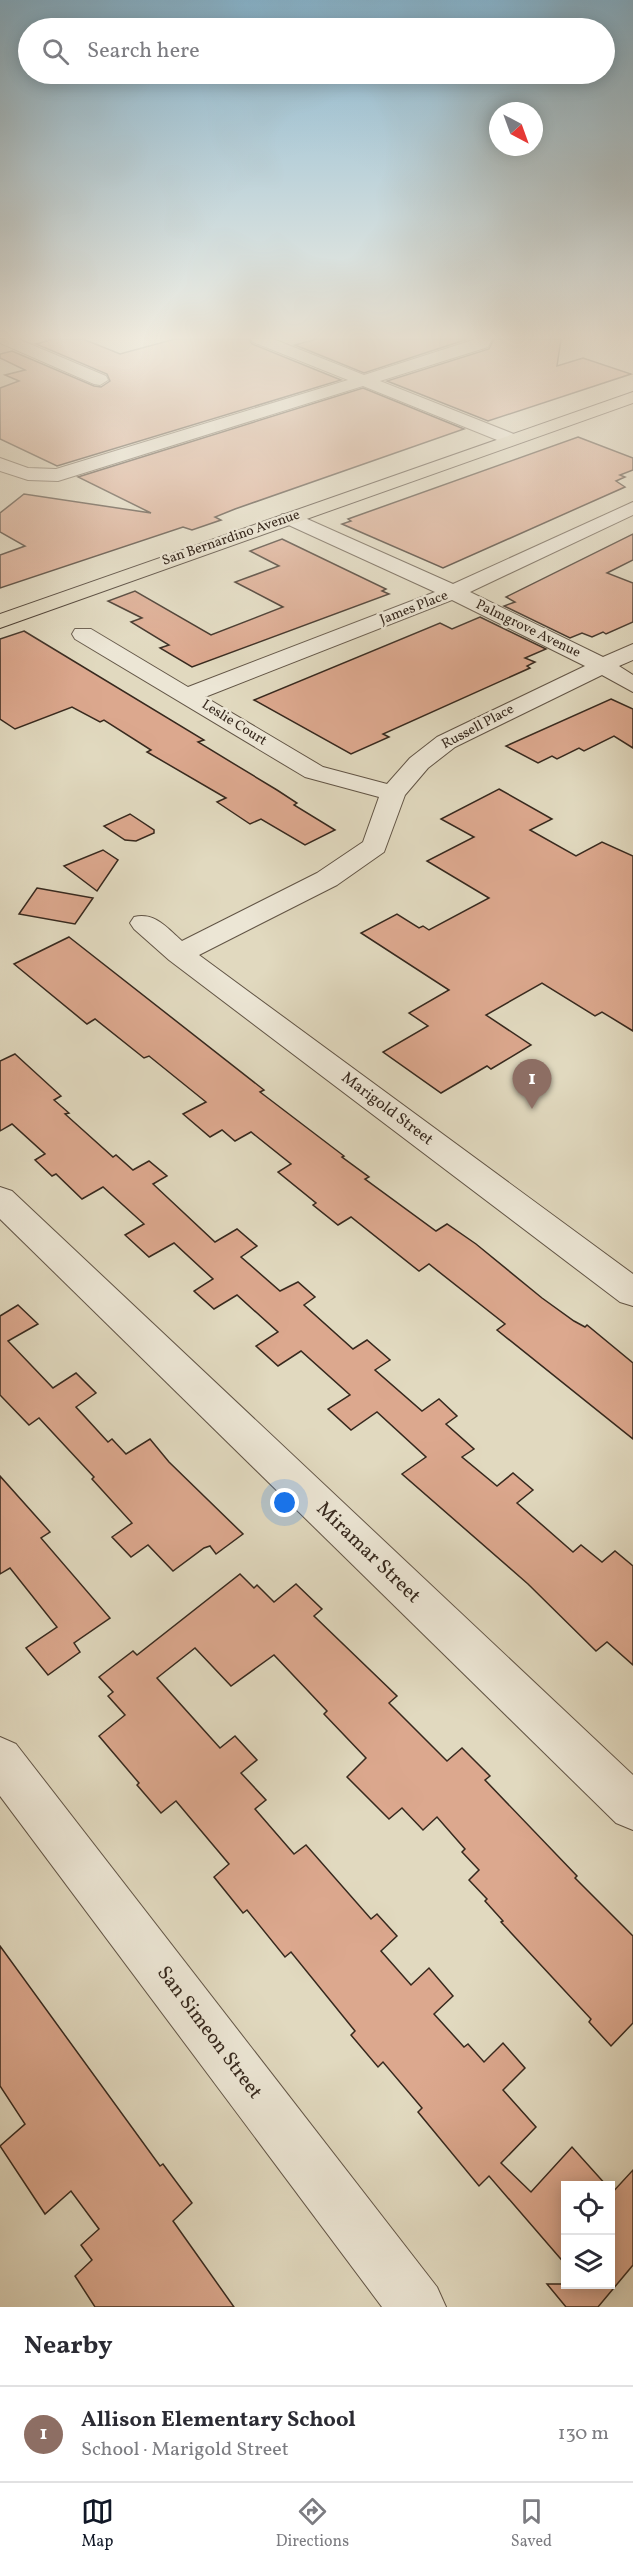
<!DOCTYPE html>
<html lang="en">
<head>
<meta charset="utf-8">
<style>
	body { margin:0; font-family:Vollkorn,serif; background:#f2f2f3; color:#2b2b33 }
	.controls { position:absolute; right:18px; bottom:18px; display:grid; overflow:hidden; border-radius:0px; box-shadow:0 3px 15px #0003 }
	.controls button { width:54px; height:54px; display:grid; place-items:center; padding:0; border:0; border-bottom:2px solid #e1e1e2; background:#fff; color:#2b2b33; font:30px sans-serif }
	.compass { position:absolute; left:489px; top:102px; width:54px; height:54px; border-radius:50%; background:#fff; box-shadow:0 3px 15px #0003; rotate:139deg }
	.you { position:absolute; left:285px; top:1503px; width:21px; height:21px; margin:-15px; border:4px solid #fff; border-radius:50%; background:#1a73e8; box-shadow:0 0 0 9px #1a73e833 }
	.badge { display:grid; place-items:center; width:39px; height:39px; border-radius:50%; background:#111827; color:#fff; font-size:20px; font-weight:700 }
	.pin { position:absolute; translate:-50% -50px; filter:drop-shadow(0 2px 3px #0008) }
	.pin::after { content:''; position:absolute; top:32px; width:21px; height:18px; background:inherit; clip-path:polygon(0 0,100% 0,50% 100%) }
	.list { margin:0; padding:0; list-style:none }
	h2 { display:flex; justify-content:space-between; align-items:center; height:78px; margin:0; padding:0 24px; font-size:26px }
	h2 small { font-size:20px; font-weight:400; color:#7c7c81 }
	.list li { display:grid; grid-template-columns:39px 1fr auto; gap:18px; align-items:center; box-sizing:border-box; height:96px; padding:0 24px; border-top:2px solid #e1e1e2 }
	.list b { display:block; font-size:22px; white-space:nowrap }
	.list p { margin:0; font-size:20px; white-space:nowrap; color:#7c7c81 }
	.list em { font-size:20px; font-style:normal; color:#7c7c81 }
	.icon { flex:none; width:33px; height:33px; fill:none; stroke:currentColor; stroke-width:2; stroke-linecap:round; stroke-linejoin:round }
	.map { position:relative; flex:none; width:633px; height:2307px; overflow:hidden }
	.search { position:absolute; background:#fff; box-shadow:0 3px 15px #0003; left:18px; right:18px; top:18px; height:66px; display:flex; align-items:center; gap:15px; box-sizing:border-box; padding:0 21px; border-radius:33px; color:#7c7c81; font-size:22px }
	.sheet { height:174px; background:#fff }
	nav { display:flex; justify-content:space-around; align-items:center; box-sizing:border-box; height:84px; border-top:2px solid #e1e1e2; background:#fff; font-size:16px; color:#7c7c81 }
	nav a { display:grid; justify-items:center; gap:3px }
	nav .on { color:#111827 }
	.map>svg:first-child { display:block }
	.building { fill:#dca88e; stroke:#37291e; stroke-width:1.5 }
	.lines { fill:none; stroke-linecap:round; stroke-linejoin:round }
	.minor-casing { stroke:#625546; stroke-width:2 }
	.major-casing { stroke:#37291e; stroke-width:2 }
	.minor { fill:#ece6d5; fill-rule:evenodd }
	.major { fill:#e1d9bf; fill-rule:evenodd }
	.labels { text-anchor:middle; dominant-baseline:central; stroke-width:5; stroke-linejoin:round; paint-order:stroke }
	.far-street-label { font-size:14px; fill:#37291e; stroke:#ece6d5 }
	.street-label { font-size:16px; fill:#37291e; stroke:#ece6d5 }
	.near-street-label { font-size:20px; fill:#37291e; stroke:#ece6d5 }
</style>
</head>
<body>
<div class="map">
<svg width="633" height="2307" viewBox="0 0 633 2307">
	<rect width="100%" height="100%" fill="#e1d9bf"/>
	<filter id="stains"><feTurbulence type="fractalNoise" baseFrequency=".00333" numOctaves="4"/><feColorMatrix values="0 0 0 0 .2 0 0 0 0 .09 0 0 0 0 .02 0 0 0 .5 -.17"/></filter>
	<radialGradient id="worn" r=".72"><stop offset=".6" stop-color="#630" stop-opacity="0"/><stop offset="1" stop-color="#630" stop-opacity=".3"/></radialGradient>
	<g class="building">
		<path d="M53 339H83L120 354 175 339H249L252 344 341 380 57 466 0 439V388L19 381 5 375 25 370 0 358V354L12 351 94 386 101 387 110 381 107 374 36 344Z"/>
		<path d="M316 339H468L364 373 295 345Z"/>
		<path d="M494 339H561L557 366 583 358 631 374 488 421 387 381 489 349Z"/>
		<path d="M363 388 464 429 235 509 215 517 221 520 192 530 183 527 0 588V555L25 546 0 532V513L24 494 151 513 78 477Z"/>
		<path d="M578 437 633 458V470L620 475 625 477 616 481 625 487 443 568 342 524 351 521 348 519Z"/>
		<path d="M633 534V560L607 573 633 583V622L606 634 603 632 592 637 582 633 570 638 504 606 515 602 506 597Z"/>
		<path d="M282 539 386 589 382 591 389 594 192 667 160 648 169 645 131 622 142 618 108 601 135 591 211 635 283 607 235 582 279 566 250 551Z"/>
		<path d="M480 617 546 649 525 658 535 662 527 666 530 668 383 734 389 737 351 754 254 700 440 623 452 629Z"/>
		<path d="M24 631 204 740 198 742 277 790 297 803 294 805 335 830 305 845 261 819 250 824 217 802 226 798 147 752 151 750 104 720 100 722 72 707 15 729 0 719V639Z"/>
		<path d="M611 699 633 709V748L614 736 584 751 579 748 557 759 552 756 538 763 506 746Z"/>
		<path d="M499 789 552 819 530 830 576 856 602 842 633 856V1031L602 1012 595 1016 542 983 486 1015 531 1045 491 1069 487 1066 441 1093 383 1052 428 1026 409 1013 449 990 361 933 397 914 419 928 423 926 429 930 489 898 427 861 474 837 441 819Z"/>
		<path d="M130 814 154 830V833L136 841 125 840 104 826Z"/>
		<path d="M103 850 118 860 97 891 64 866Z"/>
		<path d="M37 888 93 898 75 924 19 914Z"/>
		<path d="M69 937 264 1090 260 1092 344 1156 342 1157 369 1177 365 1179 436 1231 447 1224 476 1244 542 1298 574 1321 585 1327 587 1325 633 1363V1439L497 1330 505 1324 429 1264 419 1271 351 1217 338 1225 313 1205 316 1203 278 1172 291 1164 251 1132 235 1141 222 1130 210 1137 183 1114 206 1102 149 1056 144 1058 95 1019 87 1024 14 964Z"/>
		<path d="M15 1054 61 1096 54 1100 69 1113 65 1114 113 1157 116 1155 133 1170 149 1161 167 1176 153 1184 215 1242 237 1229 257 1246 241 1257 280 1291 298 1282 315 1297 304 1305 353 1349 367 1340 390 1360 375 1370 422 1411 439 1399 457 1416 446 1424 474 1449 462 1457 497 1486 513 1473 533 1490 517 1503 573 1552 581 1545 602 1562 615 1551 633 1566V1665L607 1642 596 1651 528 1584 402 1474 426 1457 377 1412 351 1430 328 1409 350 1395 301 1351 278 1366 256 1346 278 1332 237 1295 214 1309 194 1291 213 1279 174 1243 149 1257 125 1235 144 1224 103 1187 82 1199 56 1174 52 1176 35 1160 45 1154 12 1124 0 1131V1061Z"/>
		<path d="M18 1305 38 1324 8 1341 53 1388 76 1373 96 1393 76 1407 108 1442 112 1439 126 1454 150 1439 169 1462 243 1534 216 1554 210 1546 204 1548 173 1571 148 1545 131 1557 112 1537 132 1523 92 1479 94 1477 39 1418 29 1425 0 1395V1316Z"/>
		<path d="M0 1476 50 1532 41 1538 110 1618 74 1643 80 1652 48 1675 26 1648 57 1627 10 1568 0 1574Z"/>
		<path d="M240 1574 254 1588 257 1585 274 1602 296 1584 322 1609 314 1616 397 1696 389 1703 447 1761 462 1748 490 1776 485 1780 577 1876 575 1878 633 1936V2023L611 2046 589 2022 591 2019 501 1922 503 1921 485 1901 487 1899 469 1880 479 1870 462 1852 465 1849 437 1817 423 1830 402 1808 389 1819 347 1777 366 1758 324 1714 327 1711 274 1655 231 1686 195 1648 157 1678 220 1748 235 1736 257 1760 241 1773 266 1800 255 1809 294 1854 306 1845 371 1919 377 1914 397 1936 381 1951 411 1985 429 1968 453 1996 434 2014 464 2047 468 2044 484 2062 503 2043 525 2068 503 2090 536 2127 501 2163 531 2192 572 2147 607 2186H566V2265L489 2176 479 2186 418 2112 422 2108 383 2062 378 2067 351 2035 355 2031 291 1952 285 1957 247 1910 243 1913 214 1877 229 1864 176 1801 161 1813 137 1785 139 1783 99 1736 125 1715 108 1696 113 1692 99 1677 133 1651 137 1655Z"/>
		<path d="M0 1946 160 2166 163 2164 192 2203 173 2221 234 2307H95L75 2276 92 2260 81 2245 99 2229 71 2191 45 2214 0 2146 25 2124 0 2086Z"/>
		<path d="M633 2170V2265L598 2307H566L547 2284H610V2195Z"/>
	</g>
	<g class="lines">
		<g class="minor-casing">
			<g id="minor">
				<path d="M0 339H18L106 376 108 380 100 385 94 384 0 343Z"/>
				<path d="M251 339H273L364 375 476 339H492L488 347 380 381 519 436 522 440 513 445 507 444 363 386 58 481 28 480 0 471V458L28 468 56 469 348 380 253 342Z"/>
				<path d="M633 502V515L470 592 603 657 633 644V660L619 666 633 675V692L602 675 455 747 428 768 405 795 384 852 337 885 199 955 633 1274V1306L620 1302 169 960 134 929 130 923 134 917C155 912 167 928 182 941L317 873 363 842 379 797 305 777 75 639 72 634 75 629H91L188 687 435 592 282 522 279 518 282 514H296L453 584ZM452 600 585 666 437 737 410 758 387 784 323 767 205 697Z"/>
				<path d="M0 1187 12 1191 633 1775V1830L616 1823 0 1219Z"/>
				<path d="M0 1737 16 1744 437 2287 446 2307H382L0 1796Z"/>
			</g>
		</g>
		<g class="major-casing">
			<path id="major" d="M633 392V403L0 628V614Z"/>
		</g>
		<use href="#minor" class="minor"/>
		<use href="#major" class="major"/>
	</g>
	<linearGradient id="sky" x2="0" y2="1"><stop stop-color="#86b6d1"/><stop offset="0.51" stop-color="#f2eee2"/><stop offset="1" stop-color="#f2eee2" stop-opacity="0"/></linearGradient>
	<rect width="633" height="662" fill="url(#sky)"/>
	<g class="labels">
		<g class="far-street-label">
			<text transform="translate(231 538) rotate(-19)">San Bernardino Avenue</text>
			<text transform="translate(414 608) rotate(-21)">James Place</text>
			<text transform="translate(528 629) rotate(26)">Palmgrove Avenue</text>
			<text transform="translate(234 723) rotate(32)">Leslie Court</text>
			<text transform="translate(478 727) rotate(-28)">Russell Place</text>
		</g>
		<g class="street-label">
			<text transform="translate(387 1109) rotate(37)">Marigold Street</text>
		</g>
		<g class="near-street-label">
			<text transform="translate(368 1553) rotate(44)">Miramar Street</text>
			<text transform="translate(209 2033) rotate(53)">San Simeon Street</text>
		</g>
	</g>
	<rect width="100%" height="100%" filter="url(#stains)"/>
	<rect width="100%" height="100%" fill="url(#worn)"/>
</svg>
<div class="controls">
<button><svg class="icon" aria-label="locate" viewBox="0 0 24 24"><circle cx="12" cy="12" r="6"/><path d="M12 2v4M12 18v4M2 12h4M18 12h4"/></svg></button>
<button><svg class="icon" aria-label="layers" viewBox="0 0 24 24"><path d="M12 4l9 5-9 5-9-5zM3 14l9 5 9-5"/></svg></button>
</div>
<svg class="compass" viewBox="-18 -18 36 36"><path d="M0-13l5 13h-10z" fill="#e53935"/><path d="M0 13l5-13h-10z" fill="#7c7c81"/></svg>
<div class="you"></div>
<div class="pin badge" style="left:532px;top:1109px;background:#8d6e63">1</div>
<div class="search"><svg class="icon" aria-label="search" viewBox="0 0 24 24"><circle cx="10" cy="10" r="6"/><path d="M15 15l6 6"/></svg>Search here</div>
</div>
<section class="sheet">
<h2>Nearby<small></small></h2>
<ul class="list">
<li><span class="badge" style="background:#8d6e63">1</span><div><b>Allison Elementary School</b><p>School · Marigold Street</p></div><em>130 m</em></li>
</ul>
</section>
<nav>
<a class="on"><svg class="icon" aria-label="map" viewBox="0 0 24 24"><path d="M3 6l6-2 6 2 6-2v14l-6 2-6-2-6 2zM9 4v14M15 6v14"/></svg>Map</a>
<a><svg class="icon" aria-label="directions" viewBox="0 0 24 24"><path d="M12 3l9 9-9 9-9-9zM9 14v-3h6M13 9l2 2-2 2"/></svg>Directions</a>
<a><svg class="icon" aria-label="saved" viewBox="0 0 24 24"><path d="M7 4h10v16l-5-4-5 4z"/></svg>Saved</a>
</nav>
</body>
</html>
